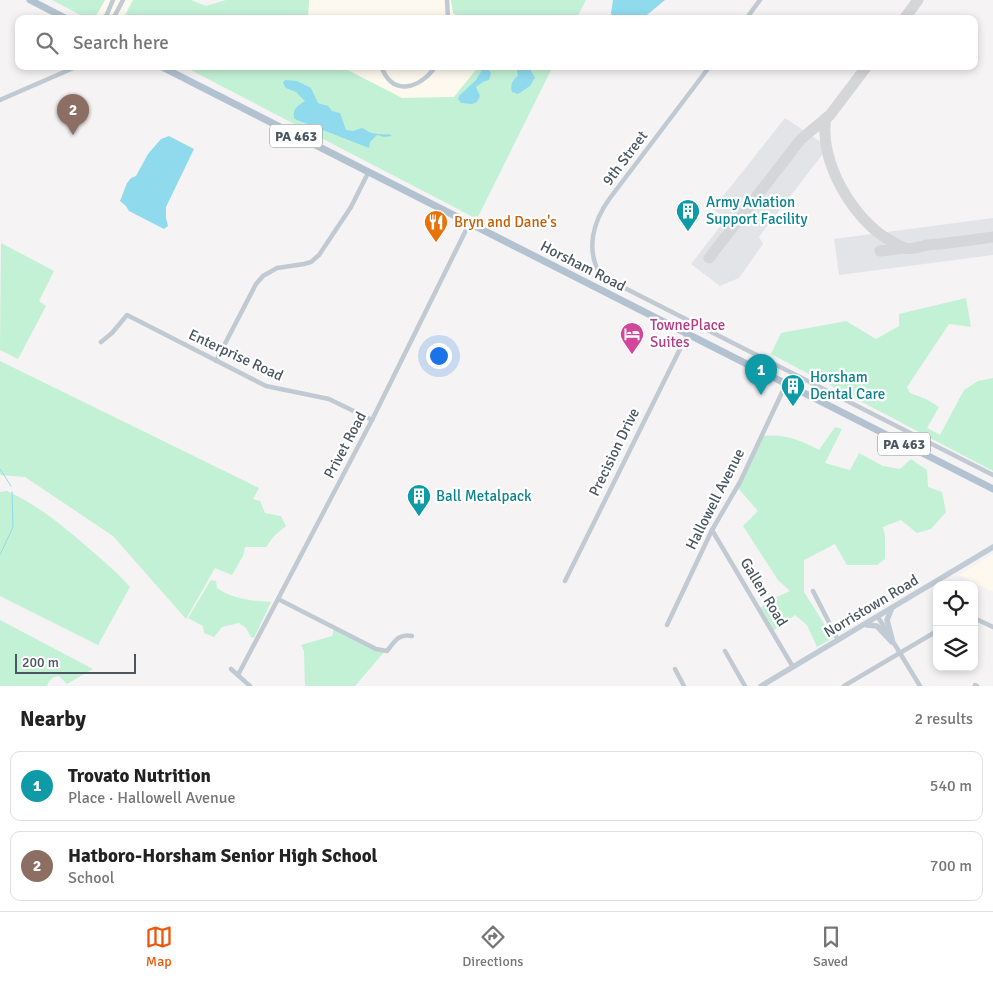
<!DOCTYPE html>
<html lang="en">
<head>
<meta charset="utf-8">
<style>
	body { margin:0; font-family:Signika,sans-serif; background:#f2f2f2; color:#222 }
	.controls { position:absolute; right:15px; bottom:15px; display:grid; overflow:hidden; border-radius:10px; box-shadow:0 2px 8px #0003 }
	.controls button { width:45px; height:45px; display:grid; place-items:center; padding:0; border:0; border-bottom:1px solid #e0e0e0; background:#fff; color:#222; font:25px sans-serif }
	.scale { position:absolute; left:15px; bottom:12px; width:121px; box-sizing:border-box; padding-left:5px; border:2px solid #4a5661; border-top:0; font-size:14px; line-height:18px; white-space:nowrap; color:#4a5661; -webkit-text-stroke:4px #fff; paint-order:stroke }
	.you { position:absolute; left:438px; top:355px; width:18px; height:18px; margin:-12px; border:4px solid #fff; border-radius:50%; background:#1a73e8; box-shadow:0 0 0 8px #1a73e833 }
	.badge { display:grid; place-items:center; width:32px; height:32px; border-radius:50%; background:#ea580c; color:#fff; font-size:16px; font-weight:700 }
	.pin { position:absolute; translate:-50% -41px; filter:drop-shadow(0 1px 2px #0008) }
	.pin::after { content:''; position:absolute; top:26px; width:18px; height:15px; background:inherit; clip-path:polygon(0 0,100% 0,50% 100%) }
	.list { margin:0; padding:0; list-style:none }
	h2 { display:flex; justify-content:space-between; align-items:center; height:65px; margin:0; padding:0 20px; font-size:21px }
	h2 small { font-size:16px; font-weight:400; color:#767676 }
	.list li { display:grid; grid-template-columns:32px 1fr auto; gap:15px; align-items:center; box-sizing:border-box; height:70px; margin:0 10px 10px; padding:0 10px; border:1px solid #e0e0e0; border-radius:10px }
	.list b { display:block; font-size:19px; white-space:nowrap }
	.list p { margin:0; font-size:16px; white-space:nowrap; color:#767676 }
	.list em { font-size:16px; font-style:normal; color:#767676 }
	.icon { flex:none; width:28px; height:28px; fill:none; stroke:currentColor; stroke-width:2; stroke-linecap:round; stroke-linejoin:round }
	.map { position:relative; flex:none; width:993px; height:686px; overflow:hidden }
	.search { position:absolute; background:#fff; box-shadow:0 2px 8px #0003; left:15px; right:15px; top:15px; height:55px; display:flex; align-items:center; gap:12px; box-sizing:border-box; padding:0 18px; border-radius:10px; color:#767676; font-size:19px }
	.sheet { height:225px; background:#fff }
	nav { display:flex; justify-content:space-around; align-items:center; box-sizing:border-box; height:70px; border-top:1px solid #e0e0e0; background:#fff; font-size:14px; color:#767676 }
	nav a { display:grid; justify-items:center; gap:2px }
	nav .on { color:#ea580c }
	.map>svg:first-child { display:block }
	.commercial { fill:#fdf9ef }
	.airport { fill:#e2e4e7 }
	.green { fill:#c3f1d5 }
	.water { fill:#90daee }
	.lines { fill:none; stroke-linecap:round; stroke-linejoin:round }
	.stream { stroke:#90daee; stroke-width:1 }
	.taxiway { stroke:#d5d6d8; stroke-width:11 }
	.street { stroke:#c1cad2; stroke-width:4.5 }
	.secondary { stroke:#c1cbd6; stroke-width:5.5 }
	.primary { stroke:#b3c2d1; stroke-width:7 }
	.labels { text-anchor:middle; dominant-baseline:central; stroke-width:4.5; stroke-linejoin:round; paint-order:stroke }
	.shield { fill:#fff; stroke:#808990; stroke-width:1 }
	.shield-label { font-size:14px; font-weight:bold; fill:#4a5661 }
	.street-label { font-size:15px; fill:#4a5661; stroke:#fff }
	.culture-label { font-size:15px; fill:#0d838f; stroke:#fff; text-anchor:start }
	.food-label { font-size:15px; fill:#c56008; stroke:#fff; text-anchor:start }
	.hotel-label { font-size:15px; fill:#b23c85; stroke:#fff; text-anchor:start }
</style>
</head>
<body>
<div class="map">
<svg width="993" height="686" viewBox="0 0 993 686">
	<rect width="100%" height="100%" fill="#f5f3f3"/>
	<g class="commercial">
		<path d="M105 0H133L123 19H107L97 14Z"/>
		<path d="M309 0H451L453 12 461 19H308Z"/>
		<path d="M340 66H479L454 97 402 98Z"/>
		<path d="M993 554V592L959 575Z"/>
	</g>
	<g class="airport">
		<path d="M785 118 828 147 759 237 763 244 739 278 720 286 691 264 726 219 713 209Z"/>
		<path d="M993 218V255L839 275 834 239Z"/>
	</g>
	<g class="green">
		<path d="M52 0H105L97 14 88 19Z"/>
		<path d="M133 0H191L206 6 226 0H309L308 19H123Z"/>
		<path d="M451 0H586L576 19H461L453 13Z"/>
		<path d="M183 66H340L402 98 454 97 479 66H553L477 219Z"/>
		<path d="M1 243 54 271 39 301 46 306 18 359 0 350Z"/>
		<path d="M966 298 971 327 949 324 907 387 910 393 926 399 939 407 927 428 940 435 964 390 978 381 993 378V471L771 354 781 333 846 321 876 339 899 326V314Z"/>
		<path d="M0 361 259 488 253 499 260 501 265 513 281 516 286 526 274 536 266 547H245L243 556 232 575 215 568 186 619 113 536 25 477 0 475Z"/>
		<path d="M835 427 842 429 825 463 850 470 859 453 883 466 900 469 911 459 927 470 928 487 942 492 946 512 931 529 917 533 901 520 883 527 885 536V559L877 565H847L835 544 804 560V592L833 638 817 647 807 625 795 615 773 631 759 609 772 599 790 591 778 580 743 526 758 511 737 487 761 436C785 434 798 439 819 450Z"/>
		<path d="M7 491C39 506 59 523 85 545 101 559 117 572 130 587L98 645 0 596V492Z"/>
		<path d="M211 580 216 581 217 588C232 599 253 601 271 602L254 638 251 637 246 628 239 623 222 627 214 637 204 633 203 626 188 618Z"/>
		<path d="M0 620 93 669 67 684 59 676C52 677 50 679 47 686H0Z"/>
		<path d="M334 628 385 651 355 686H305L304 651 301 645 332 636Z"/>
	</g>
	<g class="water">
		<path d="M613 0H665L642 19H613L611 13Z"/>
		<path d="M516 66H533L530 69 535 78 530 86 518 94 512 92C510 85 512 80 518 76Z"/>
		<path d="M485 69 489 70 491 73 489 80 483 82 476 87 480 96 477 102 472 104 461 103 458 99 459 96 476 80 482 70Z"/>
		<path d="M285 80 297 81 311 88 318 103 328 106 332 111 340 113 346 130 353 131 362 128C365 129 367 131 369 132 373 134 385 135 389 134L392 136 384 137 377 135 370 142 369 148 297 120 294 118C292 108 299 105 305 101L296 92 286 88 283 83Z"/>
		<path d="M169 136 194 149 166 207V218L168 226 164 229 129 211 126 206 120 201 127 183 131 178 136 176 148 154 161 139Z"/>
	</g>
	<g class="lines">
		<g class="stream">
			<path d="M0 469 11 486"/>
			<path d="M0 555 13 527 12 492"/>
		</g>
		<g class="taxiway">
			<path d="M904 19 918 0"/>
			<path d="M826 118C818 161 854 221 891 241 895 243 901 247 905 248 911 250 921 246 928 245 950 243 971 240 993 237"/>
			<path d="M880 251 905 248"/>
			<path d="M709 258 801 139 830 115 867 66"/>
		</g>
		<g class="street">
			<path d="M447 0 448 19"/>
			<path d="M105 19 113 0"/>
			<path d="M113 19 123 0"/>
			<path d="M746 19 760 0"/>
			<path d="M381 66C393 98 420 88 436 66"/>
			<path d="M710 66 610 198C593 221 585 250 601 276L993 475"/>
			<path d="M0 100 78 66"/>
			<path d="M101 342 112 333 127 315 266 386 329 399 372 420"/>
			<path d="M216 361 256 284 263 276 277 268 304 264 311 262 319 255 351 207 368 173"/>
			<path d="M712 530 793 667"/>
			<path d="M565 581 687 335"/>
			<path d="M813 591 838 640"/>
			<path d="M278 599 376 649 387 651C395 641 399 633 412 636"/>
			<path d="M878 617 920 686"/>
			<path d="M974 618 993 627"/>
			<path d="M667 625 712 530 740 482 786 384"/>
			<path d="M725 651 745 686"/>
			<path d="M231 669 250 686"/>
			<path d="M675 669 684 686"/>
			<path d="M238 675 372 420 469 224"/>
			<path d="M975 685 977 686"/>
			<path d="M844 686 937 631"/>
		</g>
		<g class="secondary">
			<path d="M891 610 887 620 892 639"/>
			<path d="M867 625 877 626 892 642"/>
			<path d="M761 686 993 547"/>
		</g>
		<g class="primary">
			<path d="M30 0 67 19"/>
			<path d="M113 18V19"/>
			<path d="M104 19 105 18"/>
			<path d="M160 66 993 489"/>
		</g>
	</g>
	<defs>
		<g id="building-pin" transform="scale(1.25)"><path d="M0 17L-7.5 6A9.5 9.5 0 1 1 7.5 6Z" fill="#0f9aa8" stroke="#fff"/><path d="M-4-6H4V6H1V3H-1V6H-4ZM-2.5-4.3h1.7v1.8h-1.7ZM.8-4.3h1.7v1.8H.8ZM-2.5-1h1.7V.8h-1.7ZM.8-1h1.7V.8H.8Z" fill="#fff"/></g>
		<g id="restaurant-pin" transform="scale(1.25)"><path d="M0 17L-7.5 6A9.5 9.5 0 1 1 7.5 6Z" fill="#e8710a" stroke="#fff"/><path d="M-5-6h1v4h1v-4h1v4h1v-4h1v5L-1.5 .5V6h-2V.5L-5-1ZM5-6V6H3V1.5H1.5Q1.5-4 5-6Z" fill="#fff"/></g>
		<g id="hotel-pin" transform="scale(1.25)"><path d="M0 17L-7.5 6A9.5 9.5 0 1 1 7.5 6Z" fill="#d1479c" stroke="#fff"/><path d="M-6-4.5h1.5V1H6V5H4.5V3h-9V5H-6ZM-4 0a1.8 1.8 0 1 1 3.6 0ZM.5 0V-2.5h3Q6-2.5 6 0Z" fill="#fff"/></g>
	</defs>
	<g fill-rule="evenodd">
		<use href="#building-pin" x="688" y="211"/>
		<use href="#restaurant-pin" x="436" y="222"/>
		<use href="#hotel-pin" x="632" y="334"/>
		<use href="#building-pin" x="793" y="386"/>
		<use href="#building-pin" x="419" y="496"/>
	</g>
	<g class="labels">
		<g class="shield">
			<rect x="270" y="124.5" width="52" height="23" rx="4"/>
			<rect x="878" y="432.5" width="52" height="23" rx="4"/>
		</g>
		<g class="shield-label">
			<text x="296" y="136">PA 463</text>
			<text x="904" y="444">PA 463</text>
		</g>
		<g class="street-label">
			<text transform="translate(625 158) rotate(-53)">9th Street</text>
			<text transform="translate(583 266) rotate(27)">Horsham Road</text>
			<text transform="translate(236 355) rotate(25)">Enterprise Road</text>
			<text transform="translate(345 445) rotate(-62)">Privet Road</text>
			<text transform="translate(614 452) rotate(-64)">Precision Drive</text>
			<text transform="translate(715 499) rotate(-63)">Hallowell Avenue</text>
			<text transform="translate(764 592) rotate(59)">Gallen Road</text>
			<text transform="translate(871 606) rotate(-31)">Norristown Road</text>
		</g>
		<g class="culture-label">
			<text x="706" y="202">Army Aviation<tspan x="706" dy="17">Support Facility</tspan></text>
			<text x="810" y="377">Horsham<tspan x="810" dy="17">Dental Care</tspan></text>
			<text x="436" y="496">Ball Metalpack</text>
		</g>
		<g class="food-label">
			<text x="454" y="222">Bryn and Dane's</text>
		</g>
		<g class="hotel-label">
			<text x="650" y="325">TownePlace<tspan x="650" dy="17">Suites</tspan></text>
		</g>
	</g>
</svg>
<div class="controls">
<button><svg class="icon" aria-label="locate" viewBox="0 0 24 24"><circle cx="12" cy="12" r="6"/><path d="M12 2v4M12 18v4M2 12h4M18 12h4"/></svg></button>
<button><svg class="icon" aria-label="layers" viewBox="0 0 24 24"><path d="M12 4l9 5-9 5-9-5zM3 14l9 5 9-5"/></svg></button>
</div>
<div class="scale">200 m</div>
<div class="you"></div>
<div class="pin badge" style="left:761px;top:395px;background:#0f9aa8">1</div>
<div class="pin badge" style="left:73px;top:135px;background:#8d6e63">2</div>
<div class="search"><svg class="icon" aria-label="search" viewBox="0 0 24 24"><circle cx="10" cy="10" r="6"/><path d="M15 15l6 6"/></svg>Search here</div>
</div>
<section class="sheet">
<h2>Nearby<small>2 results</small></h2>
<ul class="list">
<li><span class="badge" style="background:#0f9aa8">1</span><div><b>Trovato Nutrition</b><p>Place · Hallowell Avenue</p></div><em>540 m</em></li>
<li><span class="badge" style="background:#8d6e63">2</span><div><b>Hatboro-Horsham Senior High School</b><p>School</p></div><em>700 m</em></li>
</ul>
</section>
<nav>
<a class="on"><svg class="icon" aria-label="map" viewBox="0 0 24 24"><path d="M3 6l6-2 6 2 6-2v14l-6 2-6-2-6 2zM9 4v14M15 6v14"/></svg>Map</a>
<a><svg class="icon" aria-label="directions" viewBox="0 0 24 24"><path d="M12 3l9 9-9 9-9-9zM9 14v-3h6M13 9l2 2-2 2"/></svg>Directions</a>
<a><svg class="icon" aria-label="saved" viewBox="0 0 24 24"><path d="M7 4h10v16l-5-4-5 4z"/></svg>Saved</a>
</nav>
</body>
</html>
